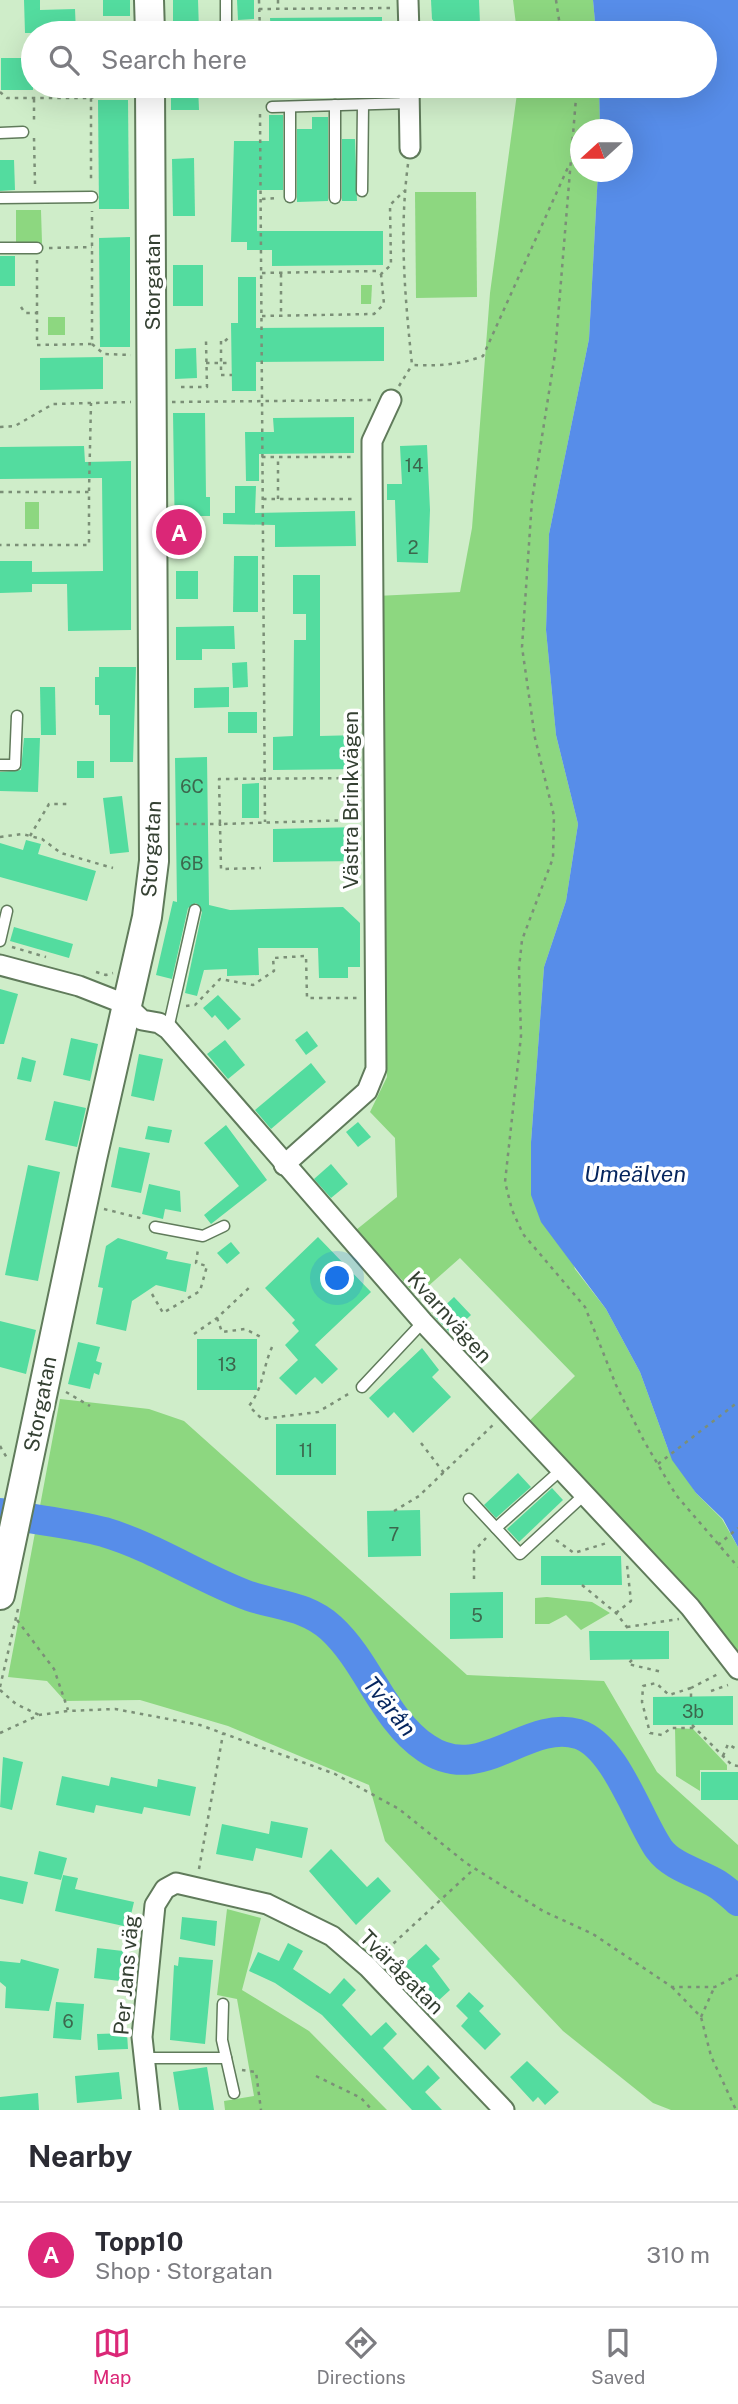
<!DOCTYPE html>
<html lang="en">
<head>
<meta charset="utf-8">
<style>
	body { margin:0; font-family:"Public Sans",sans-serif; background:#f2f2f3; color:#2b2b33 }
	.compass { position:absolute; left:570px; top:119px; width:63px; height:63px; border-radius:50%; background:#fff; box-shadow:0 7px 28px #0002; rotate:249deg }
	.you { position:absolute; left:338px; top:1279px; width:24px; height:24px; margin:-18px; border:5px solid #fff; border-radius:50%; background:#1a73e8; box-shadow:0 0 0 10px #1a73e833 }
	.badge { display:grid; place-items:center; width:46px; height:46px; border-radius:50%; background:#db2777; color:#fff; font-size:23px; font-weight:700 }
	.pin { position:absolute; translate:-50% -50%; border:4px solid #fff; box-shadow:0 2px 7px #0006 }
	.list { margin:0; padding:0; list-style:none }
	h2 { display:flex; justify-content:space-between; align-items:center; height:91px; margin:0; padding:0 28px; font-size:30px }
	h2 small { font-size:23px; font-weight:400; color:#7c7c81 }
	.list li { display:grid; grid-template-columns:46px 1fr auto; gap:21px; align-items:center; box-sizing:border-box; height:105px; padding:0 28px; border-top:2px solid #e1e1e2 }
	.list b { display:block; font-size:26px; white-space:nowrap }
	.list p { margin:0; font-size:23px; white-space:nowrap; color:#7c7c81 }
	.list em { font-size:23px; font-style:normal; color:#7c7c81 }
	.icon { flex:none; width:38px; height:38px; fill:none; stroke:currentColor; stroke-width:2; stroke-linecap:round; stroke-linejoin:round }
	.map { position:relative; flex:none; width:738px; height:2110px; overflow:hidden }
	.search { position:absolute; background:#fff; box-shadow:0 7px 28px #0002; left:21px; right:21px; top:21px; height:77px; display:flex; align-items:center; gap:18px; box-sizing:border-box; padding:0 24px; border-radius:38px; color:#7c7c81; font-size:26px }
	.sheet { height:196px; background:#fff }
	nav { display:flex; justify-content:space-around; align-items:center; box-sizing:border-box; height:98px; border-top:2px solid #e1e1e2; background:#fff; font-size:19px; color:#7c7c81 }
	nav a { display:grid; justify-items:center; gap:4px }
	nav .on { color:#db2777 }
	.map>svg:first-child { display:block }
	.green { fill:#8dd780 }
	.water { fill:#578de9 }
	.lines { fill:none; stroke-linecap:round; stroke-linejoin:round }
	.river { stroke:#578de9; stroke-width:30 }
	.building { fill:#53dc9f }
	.lane-casing { stroke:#607b5b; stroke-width:13 }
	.street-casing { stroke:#607b5b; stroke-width:23 }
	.secondary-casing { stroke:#607b5b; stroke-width:32 }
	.path { stroke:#7b8f77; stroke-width:2.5; stroke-dasharray:3.5 5; stroke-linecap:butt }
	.lane { stroke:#fff; stroke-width:10 }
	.street { stroke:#fff; stroke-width:19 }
	.secondary { stroke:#fff; stroke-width:28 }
	.labels { text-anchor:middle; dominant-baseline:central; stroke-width:7; stroke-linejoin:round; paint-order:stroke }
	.number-label { font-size:18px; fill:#3c674d }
	.street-label { font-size:21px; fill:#344032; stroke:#fff }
	.water-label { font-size:23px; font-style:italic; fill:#05255e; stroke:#fff }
</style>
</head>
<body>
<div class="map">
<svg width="738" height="2110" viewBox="0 0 738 2110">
	<rect width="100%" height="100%" fill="#cfedc9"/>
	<g class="green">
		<path d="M513 0H593L596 33H517Z"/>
		<path d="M518 86H599L600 129 580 130V172H598L589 339 549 534 546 630 556 735 578 824 566 901 544 967 531 1142 575 1269 606 1309 640 1372 668 1449 696 1493 722 1519 738 1547V1669L521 1429 575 1376 460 1258 417 1296 356 1230 397 1197 395 1138 370 1112 387 1077 382 991 376 596 460 592 472 528 490 293Z"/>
		<path d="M415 192H476L477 297 416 298Z"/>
		<path d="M16 210H41L42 243H16Z"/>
		<path d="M361 285H372L371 304H361Z"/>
		<rect x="48" y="317" width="17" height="18"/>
		<rect x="25" y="502" width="14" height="27"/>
		<path d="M60 1399 149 1409 184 1421 467 1675 604 1681 657 1772 738 1845V2110H671L653 2103 563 2031 385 1841 369 1785 228 1726 140 1700 65 1701 47 1681 8 1677Z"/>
		<path d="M547 1597 592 1602 610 1613 581 1630 566 1615 549 1624H535V1598Z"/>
		<path d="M675 1728 693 1729 727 1765V1770H700V1791L676 1776Z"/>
		<path d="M227 1909 261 1918 242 1990 309 2031 387 2110H225L224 2101 254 2096 237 1999 217 1995Z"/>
	</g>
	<path class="water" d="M593 0H738V1547L723 1519 696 1493 672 1460 640 1372 606 1309 541 1222 531 1195V1142L544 967 566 901 578 824 556 735 546 630 549 534 589 339 598 172H622V130L600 129 599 86H705V33H596Z"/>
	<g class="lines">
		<path class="river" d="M0 1513C34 1520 70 1523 104 1532 155 1547 200 1578 249 1596 279 1606 307 1606 331 1628 369 1663 383 1719 426 1748 481 1786 526 1719 578 1734 616 1746 638 1819 659 1849 672 1867 699 1873 717 1884 725 1889 731 1895 738 1901"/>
	</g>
	<g class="building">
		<path d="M24 0H40V10L75 9 76 33H25Z"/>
		<rect x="103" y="0" width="27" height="16"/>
		<path d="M173 0H198L199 31 173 32Z"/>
		<path d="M237 0H254V19L238 20Z"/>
		<path d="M431 0H479L480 24 437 26 432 19Z"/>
		<path d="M382 17V33H271L270 18Z"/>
		<rect x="1" y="58" width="32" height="32"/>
		<path d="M171 86H198L199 110H171Z"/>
		<path d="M98 100H128L129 209H99Z"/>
		<path d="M269 115H283V190H257V231H383V265L272 266V250H247V242H231L234 141H269Z"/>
		<path d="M312 117H328V201L297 202V129H312Z"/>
		<path d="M342 139H355L357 201H342Z"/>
		<path d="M194 158 195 216H173L172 159Z"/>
		<path d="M0 160H14L15 190 0 191Z"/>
		<path d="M130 237V347H100L99 238Z"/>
		<rect x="0" y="256" width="15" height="30"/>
		<rect x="173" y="265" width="30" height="41"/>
		<path d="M238 277H256V328L384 327V361L256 362V391H232L231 323H238Z"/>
		<path d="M196 348 197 378 175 379V349Z"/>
		<path d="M103 357V389L40 390V358Z"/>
		<path d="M173 413H205L206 497H210V516H197L198 543H175Z"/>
		<path d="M354 417V453L259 454V481H246L245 432H274L273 418Z"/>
		<path d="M427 445 430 510 428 563 397 562 395 500H387V484H402L400 446Z"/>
		<path d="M84 446 85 462 131 461V630L68 631 67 584H32V592L0 593V561H32V572L103 571 102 478 0 479V447Z"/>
		<path d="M235 486H256L255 513 355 511 356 546 275 547V525L223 524V513H235Z"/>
		<path d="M234 556H258V612H233Z"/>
		<rect x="176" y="571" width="22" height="28"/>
		<path d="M293 575H320V736L359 735V769L273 770V737L293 736 294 640H306V614H293Z"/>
		<path d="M234 626 235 649H202V660H176V627Z"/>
		<path d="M247 662 248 687 233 688 232 663Z"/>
		<path d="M99 667H136L133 762H110V715H99V705H95V677H99Z"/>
		<path d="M40 687H55L56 735H41Z"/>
		<path d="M229 687V707L194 708V688Z"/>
		<rect x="228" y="712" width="29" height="21"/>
		<path d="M24 738H40L38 792 0 791V772L21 770Z"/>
		<path d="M207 757 209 905 230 910 343 907 360 923V967H348V978H319L318 948H258L259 975 227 976V969L204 970 197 996 185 993 202 912 196 903 188 908 172 979 156 975 173 901 177 902 175 758Z"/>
		<rect x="77" y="761" width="17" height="17"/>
		<path d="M259 783V818H242V784Z"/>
		<path d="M122 796 129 852 110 854 103 798Z"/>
		<path d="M359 827V861L273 862V829Z"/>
		<path d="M26 840 41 844 38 854 96 871 87 901 0 877V843L23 850Z"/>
		<path d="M14 927 73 944 69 958 10 941Z"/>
		<path d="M0 989 18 994 4 1044H0Z"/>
		<path d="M218 995 241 1019 228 1030 215 1015 212 1018 203 1008Z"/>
		<path d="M307 1031 318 1046 306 1055 295 1040Z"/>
		<path d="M71 1038 98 1044 90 1081 63 1075Z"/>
		<path d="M225 1040 245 1065 228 1079 207 1054Z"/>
		<path d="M139 1054 163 1059 154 1101 131 1096Z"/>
		<path d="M22 1057 36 1061 31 1082 17 1079Z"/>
		<path d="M311 1063 326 1082 271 1129 255 1110Z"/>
		<path d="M54 1101 86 1108 77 1147 45 1140Z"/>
		<path d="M358 1122 371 1137 358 1147 346 1132Z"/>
		<path d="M226 1125 267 1180 211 1224 204 1215 239 1186 204 1143Z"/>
		<path d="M148 1126 172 1130 169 1143 145 1139Z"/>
		<path d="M119 1147 150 1153 141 1193 111 1187Z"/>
		<path d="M331 1164 348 1184 331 1198 314 1179Z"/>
		<path d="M28 1165 60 1172 38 1281 5 1275Z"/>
		<path d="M149 1184 180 1191 181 1212 165 1209 163 1219 142 1214Z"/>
		<path d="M318 1237 371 1292 315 1345 338 1369 322 1384 315 1377 296 1395 279 1378 298 1360 285 1345 299 1331 292 1323 295 1320 265 1288Z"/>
		<path d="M118 1238 168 1252 166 1259 191 1264 186 1292 156 1285 132 1301 126 1331 96 1324 103 1288 98 1287 106 1246Z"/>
		<path d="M231 1242 240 1253 227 1264 217 1253Z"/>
		<path d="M454 1297 471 1315 451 1334 434 1316Z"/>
		<path d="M0 1321 36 1330 26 1374 0 1367Z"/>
		<rect x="197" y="1339" width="60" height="51"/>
		<path d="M78 1342 100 1347 96 1361 102 1363 99 1375 94 1373 90 1389 68 1384Z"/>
		<path d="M422 1348 439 1370 432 1377 451 1397 413 1433 394 1412 388 1418 369 1398Z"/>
		<rect x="276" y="1424" width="60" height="51"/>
		<path d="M518 1473 531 1487 496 1518 484 1505Z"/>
		<path d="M552 1488 563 1500 519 1542 507 1529Z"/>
		<path d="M420 1510 421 1556 368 1557 367 1511Z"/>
		<path d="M541 1556H621L622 1585H541Z"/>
		<path d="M503 1592V1638L450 1639V1593Z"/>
		<path d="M589 1631H669V1659L590 1660Z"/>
		<path d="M733 1696V1725H653V1697Z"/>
		<path d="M3 1757 23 1762 12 1810 0 1807Z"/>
		<rect x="701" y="1772" width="37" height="28"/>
		<path d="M62 1776 109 1786 111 1777 157 1787 158 1779 196 1787 190 1816 144 1807 142 1814 96 1805 94 1813 56 1805Z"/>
		<path d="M271 1821 308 1828 302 1858 256 1848 253 1861 216 1854 222 1824 269 1834Z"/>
		<path d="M331 1849 367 1887 378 1877 391 1891 356 1925 309 1871Z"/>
		<path d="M39 1851 67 1858 61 1880 34 1874Z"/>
		<path d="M63 1875 78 1878 75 1889 134 1902 128 1927 55 1911Z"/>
		<path d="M0 1876 28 1882 23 1904 0 1899Z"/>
		<path d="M182 1917 217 1921 215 1946 180 1939Z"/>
		<path d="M288 1943 303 1951 293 1969 330 1994 344 1978 356 1990 342 2005 371 2036 386 2022 397 2034 383 2048 413 2080 428 2065 440 2078 425 2092 442 2110H412L322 2015 275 1983 249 1971 258 1952 279 1961Z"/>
		<path d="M426 1944 440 1959 432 1966 450 1990 438 2001 404 1964Z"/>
		<path d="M97 1948 123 1951 120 1981 94 1978Z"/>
		<path d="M179 1957 213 1960 205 2044 170 2040 174 1965 178 1966Z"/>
		<path d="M21 1959 59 1969 49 2011 5 2008 6 1987 0 1982V1961L20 1963Z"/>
		<path d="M469 1992 484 2006 479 2011 501 2034 485 2050 461 2026 468 2018 456 2006Z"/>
		<path d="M56 2002 84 2004 81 2040 53 2038Z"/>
		<path d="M127 2033 128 2049 98 2050 97 2034Z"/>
		<path d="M527 2061 559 2092 545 2105 538 2097 533 2102 510 2077Z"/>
		<path d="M207 2067 214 2110H179L173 2072Z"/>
		<path d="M119 2072 122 2099 77 2103 75 2076Z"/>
		<path d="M38 2093 39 2110H0V2097Z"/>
	</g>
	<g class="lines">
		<g class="lane-casing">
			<g id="lane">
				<path d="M226 0V33"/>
				<path d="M335 105V198"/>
				<path d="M272 107 410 103"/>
				<path d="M0 133 23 132"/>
				<path d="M362 191 363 105"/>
				<path d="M290 197V107"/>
				<path d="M0 198 92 197"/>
				<path d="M0 248H37"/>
				<path d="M0 765H15L17 716"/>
				<path d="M0 941 7 911"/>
				<path d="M168 1029 195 910"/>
				<path d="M155 1227 203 1236 224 1226"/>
				<path d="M362 1387 423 1322"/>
				<path d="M469 1499 520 1554 584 1495"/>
				<path d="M496 1528 561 1470"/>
				<path d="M223 2004 222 2040 234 2093"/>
				<path d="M144 2058H226"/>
			</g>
		</g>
		<g class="street-casing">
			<g id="street">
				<path d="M408 0 409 33"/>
				<path d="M409 86 410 148"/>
				<path d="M0 965 79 986 125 1004 142 1020 159 1023 168 1029 423 1322 690 1607 738 1669"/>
				<path d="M284 1165 367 1091 376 1069 372 457V441L391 400"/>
				<path d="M150 2110 142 2037 155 1905 165 1889 176 1883 267 1904 332 1936 368 1967 504 2110"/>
			</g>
		</g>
		<g class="secondary-casing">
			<g id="secondary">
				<path d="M149 0 150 33"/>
				<path d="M0 1595 92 1159 147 917 154 861 150 86"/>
			</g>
		</g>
		<g class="path">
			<path d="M259 0 260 33"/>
			<path d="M278 0V9"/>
			<path d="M556 0 561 33"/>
			<path d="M259 9 392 8"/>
			<path d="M238 31H260"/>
			<path d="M260 86V100"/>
			<path d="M577 86 555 354 532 500 522 647 535 738 554 816 553 858 522 940 519 968 521 1036 505 1182 512 1210 523 1234 585 1307 616 1385 644 1441 676 1495 738 1567"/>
			<path d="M0 92 7 98H91V183"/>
			<path d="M91 98 106 92H127"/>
			<path d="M34 99V124"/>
			<path d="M260 114 265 822"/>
			<path d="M34 138 35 184"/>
			<path d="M408 164C399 232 405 297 412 365 437 366 460 365 483 356L569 165"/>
			<path d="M262 199 276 198"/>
			<path d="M49 248 92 247"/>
			<path d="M37 260V345L92 344V211"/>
			<path d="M262 273 377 271 381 274 391 265 390 205 404 191"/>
			<path d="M281 274V316"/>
			<path d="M21 307 25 313H37"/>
			<path d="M262 316 374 314 384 304 381 274"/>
			<path d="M221 341V375H232"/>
			<path d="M225 341 231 335"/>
			<path d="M92 344 104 354 131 355"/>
			<path d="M206 363H230"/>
			<path d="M399 386 412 365"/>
			<path d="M181 387H207L206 341"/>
			<path d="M172 402 372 400"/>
			<path d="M0 427 15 426 53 404 131 402"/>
			<path d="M262 457H353"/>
			<path d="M89 491 91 403"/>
			<path d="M0 492H89V545H0"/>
			<path d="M263 499H354"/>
			<path d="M278 499V457"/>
			<path d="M355 820 220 824 219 779 355 778"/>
			<path d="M176 824H220L221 869 261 868"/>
			<path d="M30 836 49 804H68"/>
			<path d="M0 837 22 834 42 839 61 853 113 868"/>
			<path d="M12 947 46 957"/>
			<path d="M96 972 106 975 113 973"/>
			<path d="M186 1006 195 1005 220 979 253 985 274 971 273 958 306 956 307 998H357"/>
			<path d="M104 1209 144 1219"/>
			<path d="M152 1294 163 1313 200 1291 207 1266 196 1263 198 1249"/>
			<path d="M217 1318 222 1332 245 1329 263 1338"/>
			<path d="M194 1334 217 1318 251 1286"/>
			<path d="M272 1347C262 1370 264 1386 249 1406L262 1419 318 1412 350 1393"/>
			<path d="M66 1392 90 1406"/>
			<path d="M421 1443 444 1473"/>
			<path d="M0 1446 7 1458"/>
			<path d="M658 1464 738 1402"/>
			<path d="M394 1511 419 1496 494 1424"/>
			<path d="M556 1540 574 1553 607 1543"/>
			<path d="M718 1545 738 1528"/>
			<path d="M474 1579V1551L486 1538"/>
			<path d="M582 1585 616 1613 630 1631"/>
			<path d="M616 1613 631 1601 627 1565"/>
			<path d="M17 1620 54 1669 68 1710"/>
			<path d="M627 1627 679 1619"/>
			<path d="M632 1660 628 1664 662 1672"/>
			<path d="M0 1687 18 1609"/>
			<path d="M691 1688 669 1695 656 1683 643 1686 642 1702 650 1733 662 1735 671 1728H695"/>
			<path d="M0 1690 16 1704 39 1715"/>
			<path d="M711 1691 728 1685"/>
			<path d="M691 1697V1688L720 1673"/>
			<path d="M692 1725 732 1765 738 1766"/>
			<path d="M0 1733 39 1715 68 1711 115 1709 200 1725 335 1774 399 1809 466 1863 543 1911 593 1934 672 1987H715L738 1975"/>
			<path d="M723 1756 728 1744 738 1750"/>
			<path d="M199 1869 223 1734"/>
			<path d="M381 1955 474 1869"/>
			<path d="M672 1987 701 2017 711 2056 736 2110"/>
			<path d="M701 2017 714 1988"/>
			<path d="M242 2070 256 2072 261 2110"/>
			<path d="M316 2076 361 2098 372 2110"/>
		</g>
		<use href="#lane" class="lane"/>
		<use href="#street" class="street"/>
		<use href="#secondary" class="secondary"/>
	</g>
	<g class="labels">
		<g class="number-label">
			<text x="414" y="465">14</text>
			<text x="413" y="547">2</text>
			<text x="192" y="786">6C</text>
			<text x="192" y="863">6B</text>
			<text x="227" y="1364">13</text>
			<text x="306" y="1450">11</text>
			<text x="394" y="1534">7</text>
			<text x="477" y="1615">5</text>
			<text x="693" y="1711">3b</text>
			<text x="68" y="2021">6</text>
		</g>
		<g class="street-label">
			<text transform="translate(152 282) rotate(-90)">Storgatan</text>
			<text transform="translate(350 800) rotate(-90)">Västra Brinkvägen</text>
			<text transform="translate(151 849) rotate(-87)">Storgatan</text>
			<text transform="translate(450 1317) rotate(48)">Kvarnvägen</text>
			<text transform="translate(40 1404) rotate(-79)">Storgatan</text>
			<text transform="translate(402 1972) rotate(45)">Tvärågatan</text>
			<text transform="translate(126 1975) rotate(-85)">Per Jans väg</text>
		</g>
		<g class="water-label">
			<text x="635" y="1173">Umeälven</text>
			<text transform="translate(390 1706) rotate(51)">Tvärån</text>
		</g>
	</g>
</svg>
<svg class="compass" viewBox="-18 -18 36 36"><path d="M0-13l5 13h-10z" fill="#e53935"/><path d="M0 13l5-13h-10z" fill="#7c7c81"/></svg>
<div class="you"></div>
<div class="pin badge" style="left:179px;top:532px">A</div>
<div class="search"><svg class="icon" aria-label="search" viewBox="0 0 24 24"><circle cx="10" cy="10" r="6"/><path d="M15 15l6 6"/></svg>Search here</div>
</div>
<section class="sheet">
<h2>Nearby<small></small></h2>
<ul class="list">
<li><span class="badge">A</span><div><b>Topp10</b><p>Shop · Storgatan</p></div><em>310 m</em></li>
</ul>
</section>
<nav>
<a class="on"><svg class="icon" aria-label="map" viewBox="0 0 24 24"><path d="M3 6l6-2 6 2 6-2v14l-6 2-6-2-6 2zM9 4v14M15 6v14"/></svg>Map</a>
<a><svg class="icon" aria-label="directions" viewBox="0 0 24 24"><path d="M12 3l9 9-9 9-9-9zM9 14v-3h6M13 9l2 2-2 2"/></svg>Directions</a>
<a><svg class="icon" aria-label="saved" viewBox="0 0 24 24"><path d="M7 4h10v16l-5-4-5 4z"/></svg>Saved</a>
</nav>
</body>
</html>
